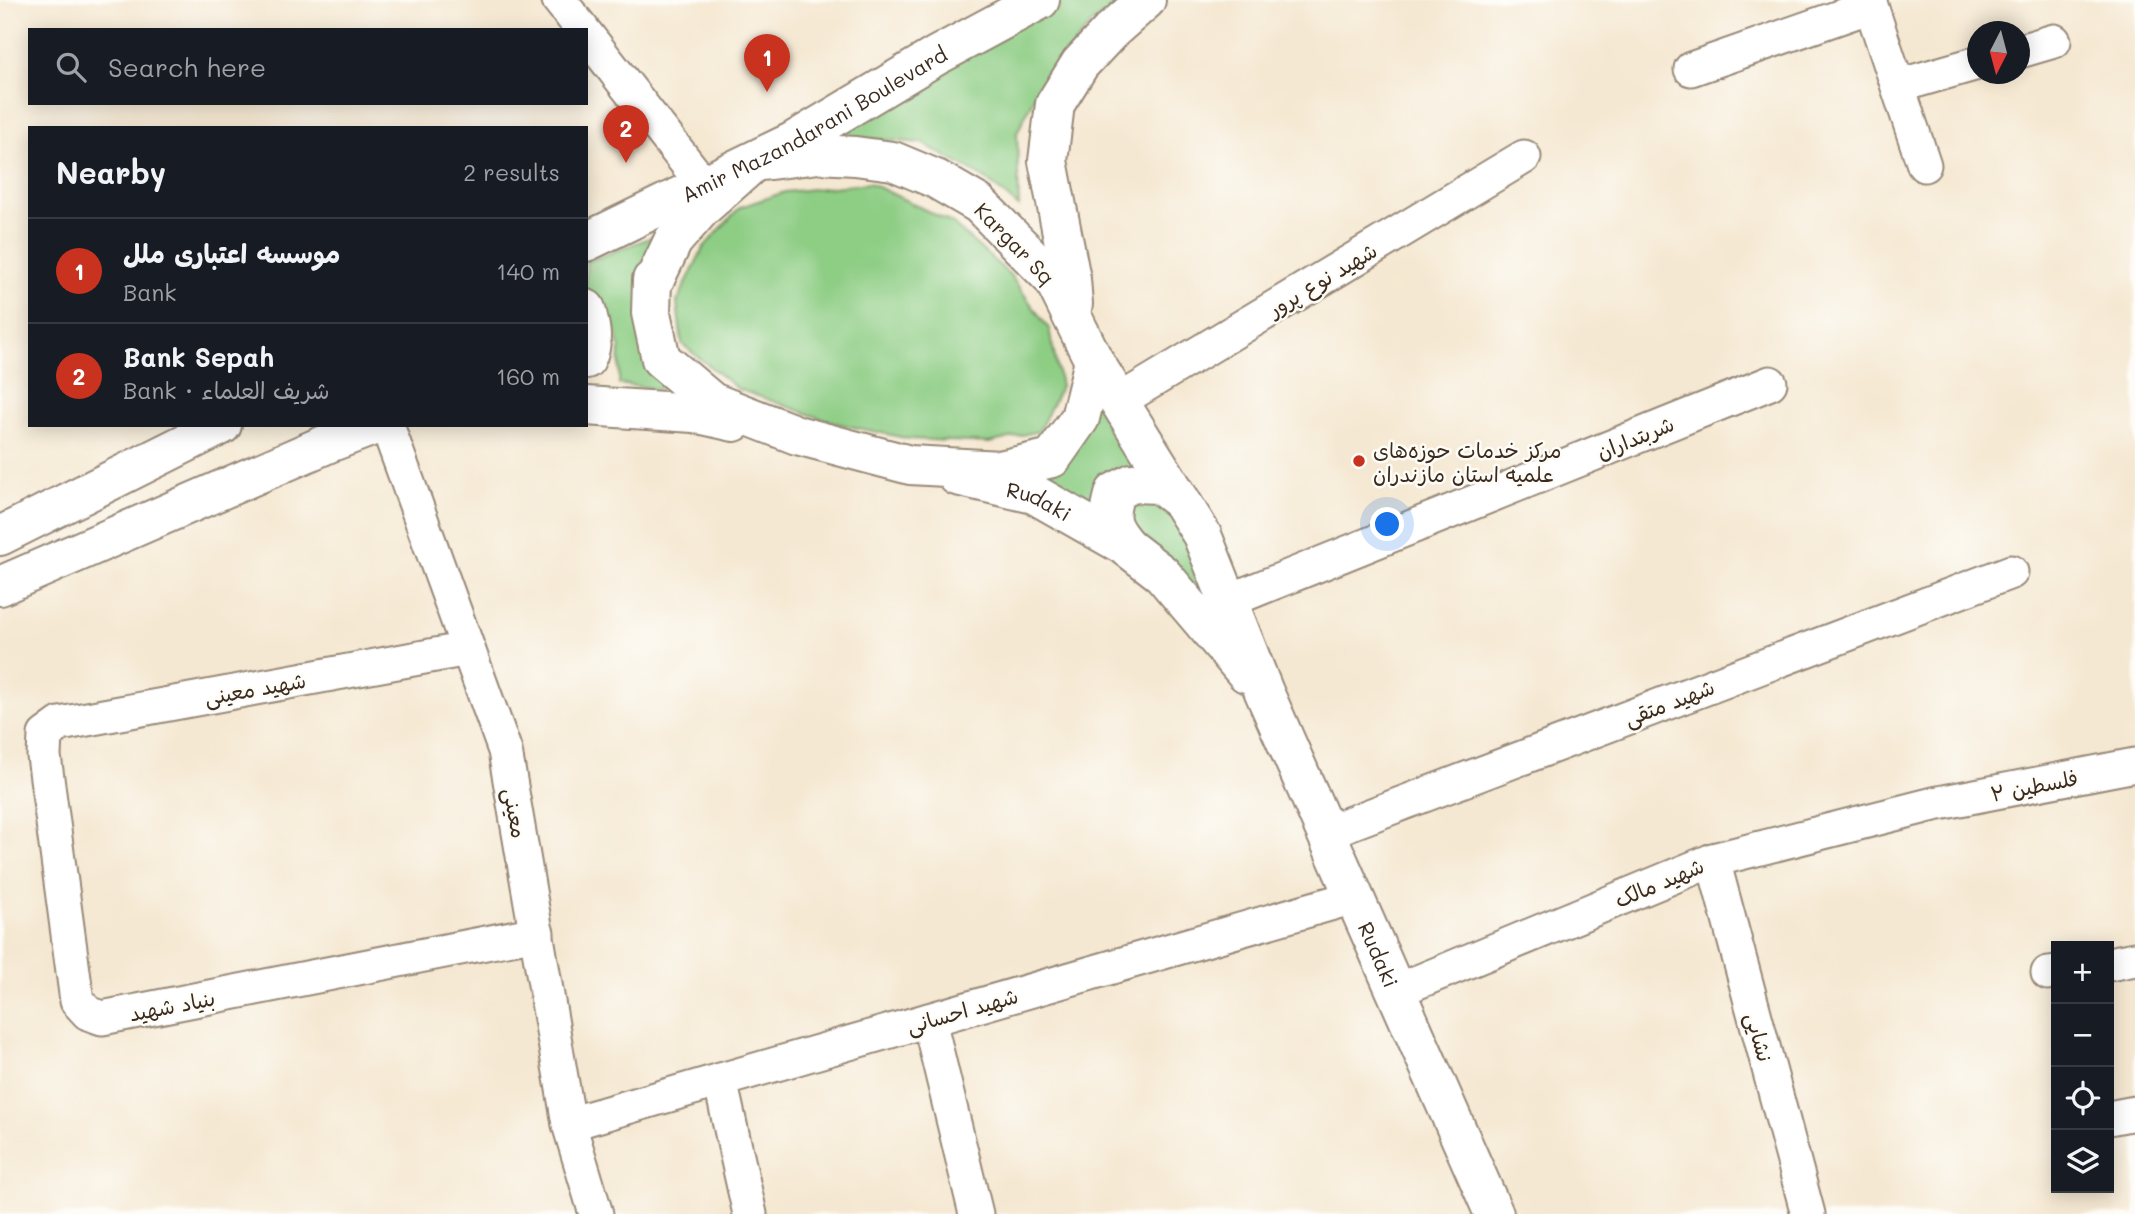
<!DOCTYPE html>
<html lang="en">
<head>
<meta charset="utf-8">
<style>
	body { margin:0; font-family:Mali,"Playpen Sans Arabic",sans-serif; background:#242831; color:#f1f3f6 }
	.controls { position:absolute; right:21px; bottom:21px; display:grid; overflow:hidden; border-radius:0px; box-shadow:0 4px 18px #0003 }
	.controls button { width:63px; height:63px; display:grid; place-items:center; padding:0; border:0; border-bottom:2px solid #363941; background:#171b24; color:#f1f3f6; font:35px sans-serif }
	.compass { position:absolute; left:1967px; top:21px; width:63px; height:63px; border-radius:50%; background:#171b24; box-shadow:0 4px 18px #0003; rotate:186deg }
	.you { position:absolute; left:1388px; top:525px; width:24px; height:24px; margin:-18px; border:5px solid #fff; border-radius:50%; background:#1a73e8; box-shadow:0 0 0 10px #1a73e833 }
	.badge { display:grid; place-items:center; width:46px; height:46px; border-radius:50%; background:#c8321e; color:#fff; font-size:23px; font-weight:700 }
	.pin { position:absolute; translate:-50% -58px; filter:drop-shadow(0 2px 4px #0008) }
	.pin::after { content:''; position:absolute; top:37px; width:24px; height:21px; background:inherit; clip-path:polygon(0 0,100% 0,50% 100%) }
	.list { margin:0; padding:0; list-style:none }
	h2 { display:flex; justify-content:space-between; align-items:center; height:91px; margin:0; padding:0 28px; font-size:30px }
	h2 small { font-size:23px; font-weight:400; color:#9ea1a6 }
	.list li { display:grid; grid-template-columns:46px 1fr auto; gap:21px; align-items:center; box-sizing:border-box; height:105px; padding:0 28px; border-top:2px solid #363941 }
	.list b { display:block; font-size:26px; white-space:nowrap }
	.list p { margin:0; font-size:23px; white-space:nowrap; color:#9ea1a6 }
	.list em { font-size:23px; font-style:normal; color:#9ea1a6 }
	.icon { flex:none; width:38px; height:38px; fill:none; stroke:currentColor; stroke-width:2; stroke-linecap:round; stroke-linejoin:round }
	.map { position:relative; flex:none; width:2135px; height:1214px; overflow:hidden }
	.search { position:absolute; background:#171b24; box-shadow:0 4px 18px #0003; left:28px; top:28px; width:560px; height:77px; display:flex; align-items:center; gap:18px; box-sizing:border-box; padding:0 24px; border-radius:0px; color:#9ea1a6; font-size:26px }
	.panel { position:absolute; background:#171b24; box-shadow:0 4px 18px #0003; left:28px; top:126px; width:560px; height:301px; border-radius:0px }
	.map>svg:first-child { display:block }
	.green { fill:#8dcd84; stroke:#647c51; stroke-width:2 }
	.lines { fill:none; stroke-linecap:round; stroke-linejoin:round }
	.street-casing { stroke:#988978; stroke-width:37 }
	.secondary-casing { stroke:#988978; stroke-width:42 }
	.primary-casing { stroke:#988978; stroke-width:42 }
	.street { stroke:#fff; stroke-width:33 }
	.secondary { stroke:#fff; stroke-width:38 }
	.primary { stroke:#fff; stroke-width:38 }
	.poi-dot { fill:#c8321e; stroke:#fdfcf7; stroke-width:2.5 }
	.labels { text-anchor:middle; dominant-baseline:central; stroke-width:5; stroke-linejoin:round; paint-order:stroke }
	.street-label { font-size:21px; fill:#3b2a1e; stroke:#fdfcf7 }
	.poi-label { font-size:21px; fill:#3b2a1e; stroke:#fdfcf7; text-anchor:start }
</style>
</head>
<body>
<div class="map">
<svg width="2135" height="1214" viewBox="0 0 2135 1214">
	<rect width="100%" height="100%" fill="#fdfcf7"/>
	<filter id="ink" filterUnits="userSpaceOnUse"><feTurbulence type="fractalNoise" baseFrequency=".0143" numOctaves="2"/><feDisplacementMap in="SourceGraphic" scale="14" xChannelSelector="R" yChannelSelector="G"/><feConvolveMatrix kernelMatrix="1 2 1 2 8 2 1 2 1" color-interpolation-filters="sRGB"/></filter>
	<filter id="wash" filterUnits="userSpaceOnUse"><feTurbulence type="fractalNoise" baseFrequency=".00686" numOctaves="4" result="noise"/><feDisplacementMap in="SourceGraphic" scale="28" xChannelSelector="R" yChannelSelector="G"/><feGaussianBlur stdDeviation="1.57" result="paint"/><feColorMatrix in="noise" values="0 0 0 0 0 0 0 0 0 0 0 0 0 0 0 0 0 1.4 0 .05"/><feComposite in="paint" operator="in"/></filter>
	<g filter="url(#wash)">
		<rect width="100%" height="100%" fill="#f5e8d2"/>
		<g class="green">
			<path d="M1062 0H1122L1091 24 1036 93 1017 133 1019 207 986 179 922 143 825 135Z"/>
			<path d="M870 183 952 223 1010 275 1049 329 1061 386 1039 431 989 443 910 439 834 423 738 389 682 344 677 302 703 248 740 207 785 192Z"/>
			<path d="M658 235 675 391 619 384 620 348 613 322 586 297V262Z"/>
			<path d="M1100 396 1150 473 1096 516 1020 476Z"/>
			<path d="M1153 495 1178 518 1231 638 1131 537 1124 502Z"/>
		</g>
	</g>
	<g filter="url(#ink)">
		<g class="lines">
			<g class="street-casing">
				<g id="street">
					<path d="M559 0 583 30"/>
					<path d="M1869 0 1924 165"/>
					<path d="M586 34 703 184"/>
					<path d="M2020 51 2054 41"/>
					<path d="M1691 69 1871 6"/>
					<path d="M1898 86 1978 63"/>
					<path d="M1119 401 1524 157"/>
					<path d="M387 425 505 751 569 1124 596 1214"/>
					<path d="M1228 601 1770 383"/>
					<path d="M468 649 60 724 45 735 44 756 77 1001 88 1013 102 1018 537 933"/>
					<path d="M1327 832 2011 572"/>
					<path d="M1713 860 1808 1214"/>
					<path d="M2109 964 2135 959"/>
					<path d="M2048 973 2056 972"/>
					<path d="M1396 991 1713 860 1934 804 2135 765"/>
					<path d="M929 1020 976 1214"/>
					<path d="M720 1080 750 1214"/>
					<path d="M2109 1118 2135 1113"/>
					<path d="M569 1124 1354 897"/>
				</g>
			</g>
			<g class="secondary-casing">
				<g id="secondary">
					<path id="s1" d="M1094 361 1202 535 1264 692 1494 1214"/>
					<path id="s2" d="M957 476 1034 494 1127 547 1162 574 1246 673"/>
					<path d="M1127 547C1109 526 1107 519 1115 492L1132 483 1159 484 1181 501"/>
				</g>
			</g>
			<g class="primary-casing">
				<g id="primary">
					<path d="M819 154 855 156 893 161 936 179 979 204 1054 280 1094 361 1080 418 1052 458 1000 470 910 465 797 435 712 402 661 359 651 313 652 280 656 277 673 241 702 208 754 162Z"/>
					<path id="s3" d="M586 242 792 142 936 56 1040 0"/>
					<path d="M1073 304 1071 279 1048 161 1055 104 1080 64 1111 31 1146 0"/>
					<path d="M586 309C590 326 595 342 586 359"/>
					<path d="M586 406 694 413 734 422"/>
					<path d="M0 536 222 425"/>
					<path d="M0 586 329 443 376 425"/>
				</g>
			</g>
			<use href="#street" class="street"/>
			<use href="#secondary" class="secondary"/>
			<use href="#primary" class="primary"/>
		</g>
	</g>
	<circle class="poi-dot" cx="1359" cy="461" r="7"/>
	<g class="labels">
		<g class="street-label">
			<text stroke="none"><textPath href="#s3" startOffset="257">Amir Mazandarani Boulevard</textPath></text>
			<text transform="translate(1015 243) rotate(46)">Kargar Sq</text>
			<text transform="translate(1322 279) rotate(-31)">شهید نوع پرور</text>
			<text transform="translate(1635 437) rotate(-22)">شربتداران</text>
			<text stroke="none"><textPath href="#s2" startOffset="86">Rudaki</textPath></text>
			<text transform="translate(255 688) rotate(-10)">شهید معینی</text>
			<text transform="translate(1669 702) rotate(-21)">شهید متقی</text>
			<text transform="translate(2034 785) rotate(-11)">فلسطین ۲</text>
			<text transform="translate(516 813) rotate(80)">معینی</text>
			<text transform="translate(1659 882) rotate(-23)">شهید مالک</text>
			<text stroke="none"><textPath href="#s1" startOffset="660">Rudaki</textPath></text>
			<text transform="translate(172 1005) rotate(-11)">بنیاد شهید</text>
			<text transform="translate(962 1010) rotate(-16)">شهید احسانی</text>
			<text transform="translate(1760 1037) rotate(75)">نشایی</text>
		</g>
		<g class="poi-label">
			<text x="1373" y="449">مرکز خدمات حوزه‌های<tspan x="1373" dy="24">علمیه استان مازندران</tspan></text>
		</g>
	</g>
</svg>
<div class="controls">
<button>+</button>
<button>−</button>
<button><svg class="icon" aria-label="locate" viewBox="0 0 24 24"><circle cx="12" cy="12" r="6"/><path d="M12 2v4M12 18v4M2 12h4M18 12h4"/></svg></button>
<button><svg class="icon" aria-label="layers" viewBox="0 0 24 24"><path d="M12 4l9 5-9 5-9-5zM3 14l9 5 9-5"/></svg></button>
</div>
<svg class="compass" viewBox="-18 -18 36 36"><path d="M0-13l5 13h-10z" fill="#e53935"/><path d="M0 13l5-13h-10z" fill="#9ea1a6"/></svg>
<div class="you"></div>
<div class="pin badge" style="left:767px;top:92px">1</div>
<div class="pin badge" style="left:626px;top:163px">2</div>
<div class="search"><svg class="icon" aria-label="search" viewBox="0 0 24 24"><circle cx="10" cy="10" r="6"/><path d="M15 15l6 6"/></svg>Search here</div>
<section class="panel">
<h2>Nearby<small>2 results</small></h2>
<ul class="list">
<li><span class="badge">1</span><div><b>موسسه اعتباری ملل</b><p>Bank</p></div><em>140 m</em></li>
<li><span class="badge">2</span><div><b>Bank Sepah</b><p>Bank · شریف العلماء</p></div><em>160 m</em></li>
</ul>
</section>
</div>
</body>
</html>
